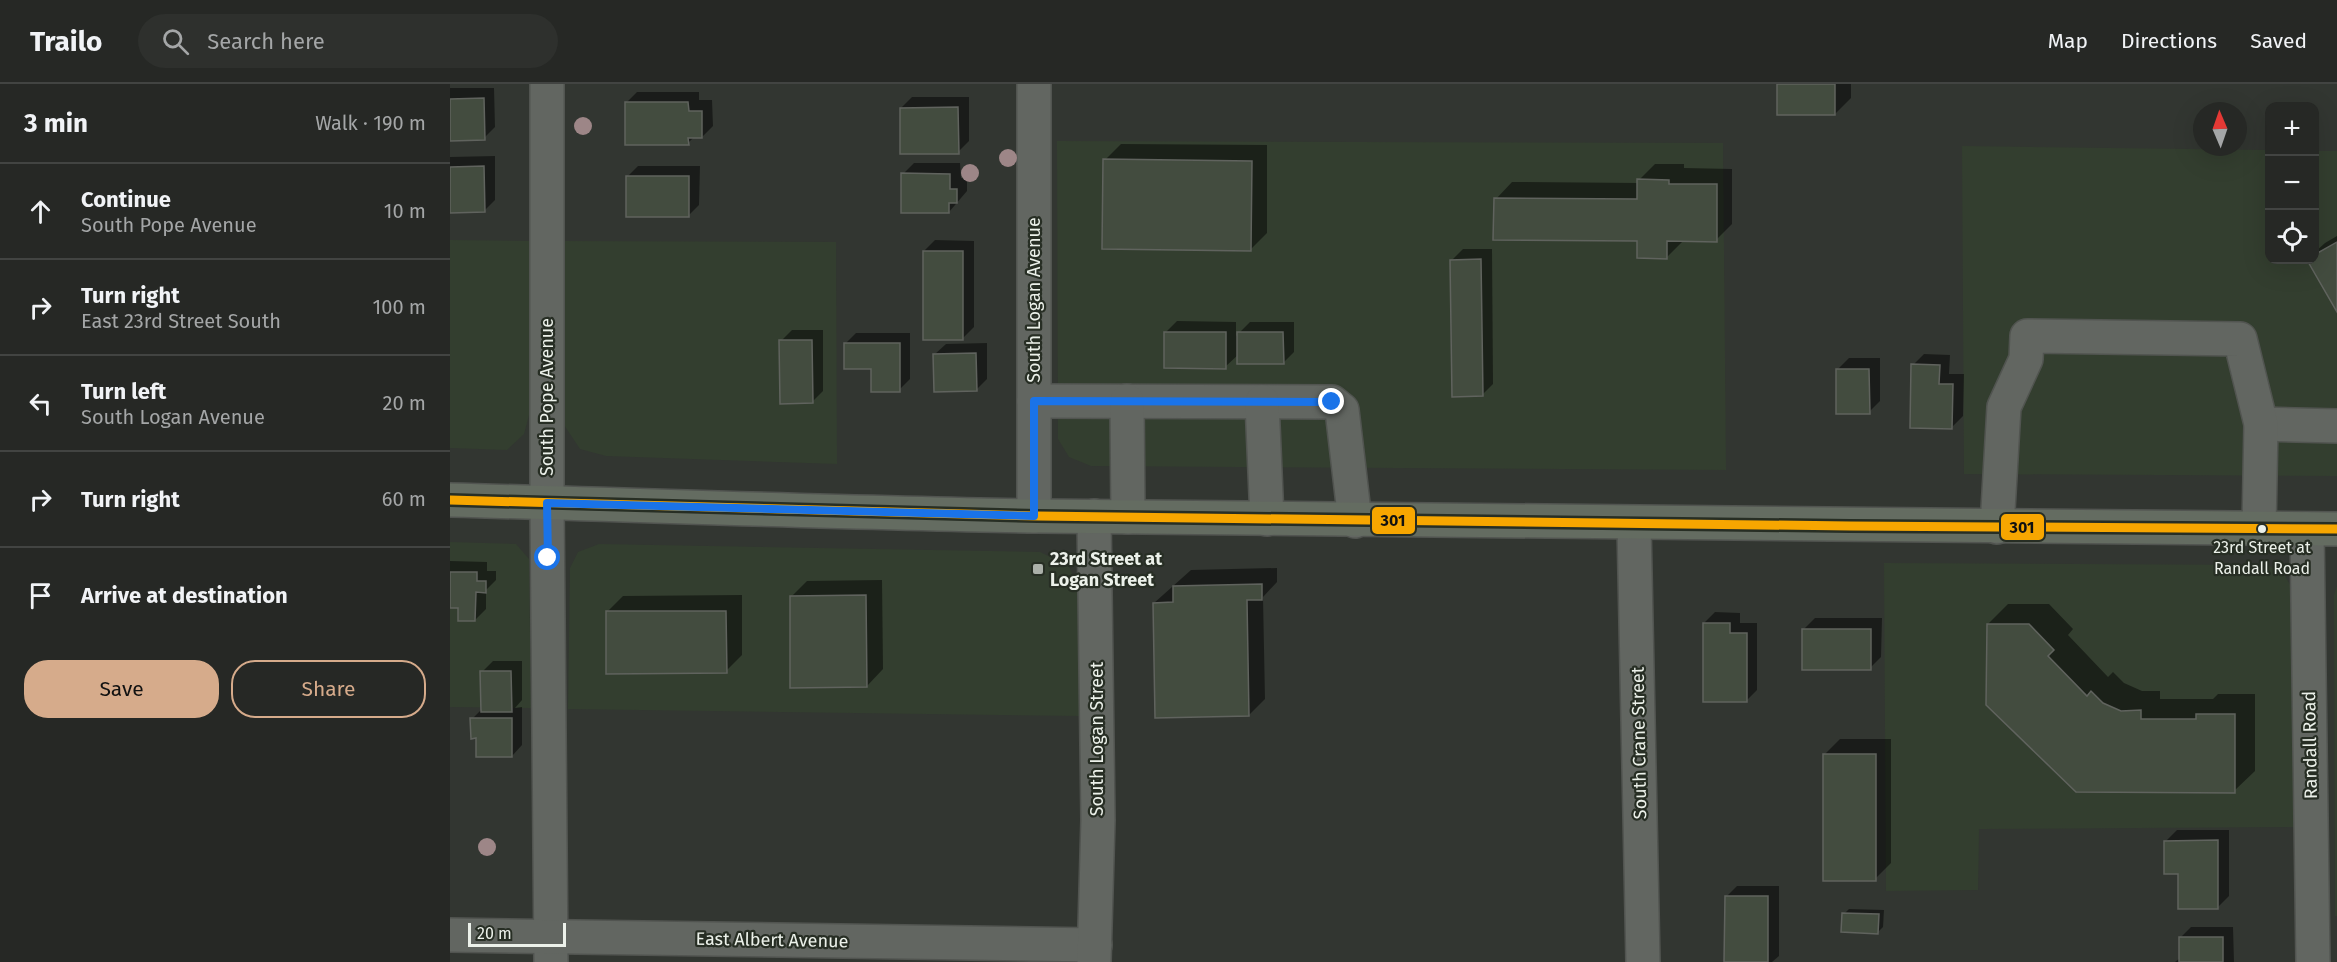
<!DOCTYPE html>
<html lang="en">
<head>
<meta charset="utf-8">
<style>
	body { margin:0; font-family:"Fira Sans",sans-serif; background:#2e302d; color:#f1f3f6 }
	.controls { position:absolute; right:18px; top:18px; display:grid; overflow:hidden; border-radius:12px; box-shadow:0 6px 24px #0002 }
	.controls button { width:54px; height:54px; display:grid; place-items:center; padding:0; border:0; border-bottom:2px solid #424442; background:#262825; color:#f1f3f6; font:30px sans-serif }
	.compass { position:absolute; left:1743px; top:18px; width:54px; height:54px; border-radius:50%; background:#262825; box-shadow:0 6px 24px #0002; rotate:358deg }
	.scale { position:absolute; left:18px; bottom:15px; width:98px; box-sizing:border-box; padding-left:6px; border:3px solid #ecf1ea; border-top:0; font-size:16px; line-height:21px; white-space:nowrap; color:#ecf1ea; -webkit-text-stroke:4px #272e24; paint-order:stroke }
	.stop { position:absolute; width:18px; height:18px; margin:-14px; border:4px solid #1a73e8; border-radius:50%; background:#fff }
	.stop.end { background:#1a73e8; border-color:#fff; box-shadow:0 2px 6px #0008 }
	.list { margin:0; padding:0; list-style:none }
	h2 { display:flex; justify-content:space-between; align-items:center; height:78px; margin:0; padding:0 24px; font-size:26px }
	h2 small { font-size:20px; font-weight:400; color:#a4a6a7 }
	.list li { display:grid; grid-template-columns:39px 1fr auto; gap:18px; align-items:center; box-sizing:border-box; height:96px; padding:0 24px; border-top:2px solid #424442 }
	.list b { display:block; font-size:22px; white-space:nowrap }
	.list p { margin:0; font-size:20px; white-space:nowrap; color:#a4a6a7 }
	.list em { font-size:20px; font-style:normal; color:#a4a6a7 }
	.actions { display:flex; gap:12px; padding:18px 24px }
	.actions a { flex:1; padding:14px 0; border:2px solid #d6ab8b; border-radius:24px; text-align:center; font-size:21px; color:#d6ab8b }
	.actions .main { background:#d6ab8b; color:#111 }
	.icon { flex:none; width:33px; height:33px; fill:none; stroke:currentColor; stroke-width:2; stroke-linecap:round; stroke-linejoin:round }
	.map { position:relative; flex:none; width:1887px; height:878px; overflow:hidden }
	header { display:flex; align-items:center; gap:36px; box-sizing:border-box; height:84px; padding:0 30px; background:#262825; border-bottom:2px solid #424442 }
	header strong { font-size:28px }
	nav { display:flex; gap:33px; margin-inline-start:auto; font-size:21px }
	.search { width:420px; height:54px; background:#2e302d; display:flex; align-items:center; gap:15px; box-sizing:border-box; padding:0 21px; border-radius:33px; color:#a4a6a7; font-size:22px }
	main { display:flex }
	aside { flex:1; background:#262825 }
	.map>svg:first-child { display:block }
	.built { fill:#333e2f }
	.shadow { fill:#0007 }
	.building { fill:#434c3f; stroke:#60635e; stroke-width:1.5 }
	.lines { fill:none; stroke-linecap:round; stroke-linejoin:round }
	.minor-casing { stroke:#515450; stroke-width:36 }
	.major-casing { stroke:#515450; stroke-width:36 }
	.minor { stroke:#626661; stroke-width:33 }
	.major { stroke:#646c61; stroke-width:33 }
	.bus-1-casing { stroke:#272e24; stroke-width:14 }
	.bus-1 { stroke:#f7a600; stroke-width:9 }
	.tree { fill:#9d8687 }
	.route { stroke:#1a73e8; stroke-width:8 }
	.bus-dot { fill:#ecf1ea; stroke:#272e24; stroke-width:2 }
	.poi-dot { fill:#abb0a9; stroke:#272e24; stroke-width:2 }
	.labels { text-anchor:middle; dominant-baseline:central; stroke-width:4.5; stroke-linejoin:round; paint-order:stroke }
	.bus-label { font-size:16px; fill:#ecf1ea; stroke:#272e24 }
	.street-label { font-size:18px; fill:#ecf1ea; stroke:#272e24 }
	.poi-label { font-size:18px; font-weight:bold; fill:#ecf1ea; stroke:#272e24; text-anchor:start }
	.line-badge { stroke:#272e24; stroke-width:2 }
	.pale-badge-label { font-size:16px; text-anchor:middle; font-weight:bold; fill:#111 }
</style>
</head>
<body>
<header>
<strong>Trailo</strong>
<div class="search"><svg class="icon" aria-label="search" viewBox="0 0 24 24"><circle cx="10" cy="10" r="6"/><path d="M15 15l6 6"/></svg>Search here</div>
<nav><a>Map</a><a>Directions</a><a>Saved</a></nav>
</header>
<main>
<aside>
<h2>3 min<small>Walk · 190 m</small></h2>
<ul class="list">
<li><svg class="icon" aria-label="ahead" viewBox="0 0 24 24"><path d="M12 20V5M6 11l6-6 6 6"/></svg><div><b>Continue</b><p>South Pope Avenue</p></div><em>10 m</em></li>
<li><svg class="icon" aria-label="right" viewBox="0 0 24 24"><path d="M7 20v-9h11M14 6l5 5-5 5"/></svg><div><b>Turn right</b><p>East 23rd Street South</p></div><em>100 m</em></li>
<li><svg class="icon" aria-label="left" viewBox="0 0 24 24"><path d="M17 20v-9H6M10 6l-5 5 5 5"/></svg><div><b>Turn left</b><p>South Logan Avenue</p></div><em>20 m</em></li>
<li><svg class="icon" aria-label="right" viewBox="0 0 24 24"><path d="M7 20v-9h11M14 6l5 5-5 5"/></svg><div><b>Turn right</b></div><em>60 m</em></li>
<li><svg class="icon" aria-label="arrive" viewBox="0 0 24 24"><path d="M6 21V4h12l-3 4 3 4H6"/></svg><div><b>Arrive at destination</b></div></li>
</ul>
<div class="actions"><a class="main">Save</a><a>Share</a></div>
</aside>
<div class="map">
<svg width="1887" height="878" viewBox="0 0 1887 878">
	<rect width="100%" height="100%" fill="#323631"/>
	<g class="built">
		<path d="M607 57 1273 59 1276 386 641 382 619 373 608 355Z"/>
		<path d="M1512 62 1819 66 1820 176H1864L1865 67H1887V392L1514 390Z"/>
		<path d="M0 156 81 157 82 320 74 350 57 366 0 364Z"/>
		<path d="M110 157 386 158 387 380 156 372 130 365 112 338Z"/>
		<path d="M0 458 66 460 79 475 81 624 0 623Z"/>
		<path d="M149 460 590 468 619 482 630 510V632L118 625 120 484 128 468Z"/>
		<path d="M1434 479 1818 481 1835 492 1843 506 1845 743 1529 745 1528 806 1436 807Z"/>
		<path d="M1887 502V832H1885L1884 511Z"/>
	</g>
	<g class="shadow">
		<path d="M1328 0H1401V14L1385 30Z"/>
		<path d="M0 4H44L45 43 34 54 0 55Z"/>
		<path d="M187 8H249V16H262L263 42 252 53H244L238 59 176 19Z"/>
		<path d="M462 13H519V57L508 68 451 24Z"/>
		<path d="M671 60 817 61V149L801 165 655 76Z"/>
		<path d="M45 72V116L34 127H0V73Z"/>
		<path d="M464 79H510L511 94 517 95V107L499 128 453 90Z"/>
		<path d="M1205 80H1234V84L1282 85V140L1266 156 1233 157 1217 173 1189 156 1046 115 1062 98 1189 99V96Z"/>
		<path d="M188 82H250L249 121 238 132 177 93Z"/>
		<path d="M1887 152V225L1859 176H1864V169L1875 159Z"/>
		<path d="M485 156 524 157V243L513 254 474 167Z"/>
		<path d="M1013 165H1042L1043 300 1032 311 1002 176Z"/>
		<path d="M727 237 786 238V252L800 238H844V268L833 279 789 270 775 283 716 248Z"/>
		<path d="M342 246H373V307L362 318 331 257Z"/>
		<path d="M406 249H460V295L449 306 395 260Z"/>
		<path d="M537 259V295L526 306 485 270 496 260Z"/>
		<path d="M1474 270 1500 271 1499 290H1514L1513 332 1502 343 1463 281Z"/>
		<path d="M1399 274H1430V317L1419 328 1388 285Z"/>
		<path d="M0 477 37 478V487H46V496L36 506V525L25 536 9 523 0 522Z"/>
		<path d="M827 484V498L813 513 815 615 799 631 704 519 741 486Z"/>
		<path d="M432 496 433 585 417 602 341 513 357 497Z"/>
		<path d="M292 511V571L276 587 157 528 173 512Z"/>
		<path d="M1558 520H1599L1623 545 1618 551 1658 593 1663 588 1674 599 1692 607H1710V615H1763L1768 610H1805V687L1784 707H1627L1538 540Z"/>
		<path d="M1265 528 1290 529V539H1307V606L1296 617 1254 539Z"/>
		<path d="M1365 534H1432L1431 573 1420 584 1354 545Z"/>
		<path d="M43 577H72V616L65 624 72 623V661L62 672 28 653 22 635 32 625V588Z"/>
		<path d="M1390 655H1441V779L1425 795 1374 671Z"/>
		<path d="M1727 746H1779V812L1768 823 1730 789 1716 757Z"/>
		<path d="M1287 802H1329V872L1322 878H1276V813Z"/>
		<path d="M1399 825 1434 826 1433 843 1428 848 1394 830Z"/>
		<path d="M1741 843H1783L1784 878H1725L1730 874V854Z"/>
	</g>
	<g class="building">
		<rect x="1327" y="0" width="58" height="31"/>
		<path d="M34 14 35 56 0 57V15Z"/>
		<path d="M175 18H238L239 27H252V54H238L239 61H175Z"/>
		<path d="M508 23 509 70H450V24Z"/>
		<path d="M653 75 802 77 801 167 652 165Z"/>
		<path d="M34 82 35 128 0 129V83Z"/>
		<path d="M451 89 500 90V105H507V119H499V129H451Z"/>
		<rect x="176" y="92" width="63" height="41"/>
		<path d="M1187 95 1219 96V100H1267V158L1217 157V175L1187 174V157L1043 156 1044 114 1187 115Z"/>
		<path d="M1887 158V228L1857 176H1864V171Z"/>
		<rect x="473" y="167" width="40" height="89"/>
		<path d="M1031 175 1033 312 1002 313 1000 176Z"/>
		<path d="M714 248H776V285L714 284Z"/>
		<path d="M787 248H833L834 280H787Z"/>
		<path d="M329 256H362L363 319 330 320Z"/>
		<path d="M394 259H450V308H421V285H394Z"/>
		<path d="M526 269 527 307 484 308 483 270Z"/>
		<path d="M1461 280 1490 281 1489 300H1503L1502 345 1460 344Z"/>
		<path d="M1386 285H1419L1420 330H1386Z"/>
		<path d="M0 488H27V497H36V509L26 508 25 537H8V524H0Z"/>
		<path d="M812 500V516H797L799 632 705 634 703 519 723 518V502Z"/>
		<path d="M416 511 417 603 340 604V512Z"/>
		<path d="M156 527H276L277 589 156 590Z"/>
		<path d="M1253 539H1280V549H1297V618H1253Z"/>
		<path d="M1537 540H1579L1604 566 1598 572 1637 612 1641 607 1653 619 1671 627 1691 626V635H1746V630H1785V709L1626 708 1536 621Z"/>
		<rect x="1352" y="545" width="69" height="41"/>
		<path d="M30 587H61L62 628H31Z"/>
		<path d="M20 634H62V673H26V654L21 655Z"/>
		<rect x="1373" y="670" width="53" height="127"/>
		<path d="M1768 756V825H1728V790H1714V757Z"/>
		<path d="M1275 812H1318V878H1274Z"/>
		<path d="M1392 829 1429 830 1428 850 1391 848Z"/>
		<rect x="1729" y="853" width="44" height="25"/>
	</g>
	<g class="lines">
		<g class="minor-casing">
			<g id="minor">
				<path d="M97 0V419L101 878"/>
				<path d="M584 317 882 318 892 326 905 437"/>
				<path d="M677 317 678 433"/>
				<path d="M812 318 817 435"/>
				<path d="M1811 340 1887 342"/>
				<path d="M584 432V0"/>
				<path d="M1184 441 1193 878"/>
				<path d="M1547 443 1554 323 1576 275 1577 252 1790 255 1811 340 1809 445"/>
				<path d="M1857 445 1863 878"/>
				<path d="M0 851 645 861"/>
				<path d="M644 878 648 736 644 432"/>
			</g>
		</g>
		<g class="major-casing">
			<path id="major" d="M0 416C196 421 392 429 588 432 1021 438 1454 444 1887 445"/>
		</g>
		<use href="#minor" class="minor"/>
		<use href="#major" class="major"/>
		<g class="bus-1-casing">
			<path id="bus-1" d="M0 416 588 432 1400 442 1887 445"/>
		</g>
		<use href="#bus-1" class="bus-1"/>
	</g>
	<g class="tree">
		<circle cx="133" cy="42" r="9"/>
		<circle cx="558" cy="74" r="9"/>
		<circle cx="520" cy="89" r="9"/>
		<circle cx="37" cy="763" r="9"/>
	</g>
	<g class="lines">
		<path class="route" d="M98 474 97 419 584 432V317L882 318"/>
	</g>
	<circle class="bus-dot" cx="1812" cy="445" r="5"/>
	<rect class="poi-dot" x="582" y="479" width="12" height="12" rx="3"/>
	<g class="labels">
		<g class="bus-label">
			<text x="1812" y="463">23rd Street at<tspan x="1812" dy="21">Randall Road</tspan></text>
		</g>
		<g class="street-label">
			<text transform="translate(584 216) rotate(-90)">South Logan Avenue</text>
			<text transform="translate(97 313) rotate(-90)">South Pope Avenue</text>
			<text transform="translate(647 655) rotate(-90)">South Logan Street</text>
			<text transform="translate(1189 659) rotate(-91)">South Crane Street</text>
			<text transform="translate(1860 661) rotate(-91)">Randall Road</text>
			<text transform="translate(322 856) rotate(1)">East Albert Avenue</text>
		</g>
		<g class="poi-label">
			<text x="600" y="475">23rd Street at<tspan x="600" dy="21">Logan Street</tspan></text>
		</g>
	</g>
	<g class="line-badge">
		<rect x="921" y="422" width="45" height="29" rx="6" fill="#f7a600"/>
		<rect x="1550" y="429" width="45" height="28" rx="6" fill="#f7a600"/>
	</g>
	<g class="pale-badge-label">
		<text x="943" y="442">301</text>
		<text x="1572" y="449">301</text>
	</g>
</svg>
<div class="controls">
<button>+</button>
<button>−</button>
<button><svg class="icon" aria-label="locate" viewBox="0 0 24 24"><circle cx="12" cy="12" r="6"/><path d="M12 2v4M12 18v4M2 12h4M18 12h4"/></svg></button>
</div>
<svg class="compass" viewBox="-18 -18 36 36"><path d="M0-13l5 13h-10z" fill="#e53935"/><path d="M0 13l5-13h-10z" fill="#a4a6a7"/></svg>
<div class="scale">20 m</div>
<div class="stop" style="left:98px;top:474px"></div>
<div class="stop end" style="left:882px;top:318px"></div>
</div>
</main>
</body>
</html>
